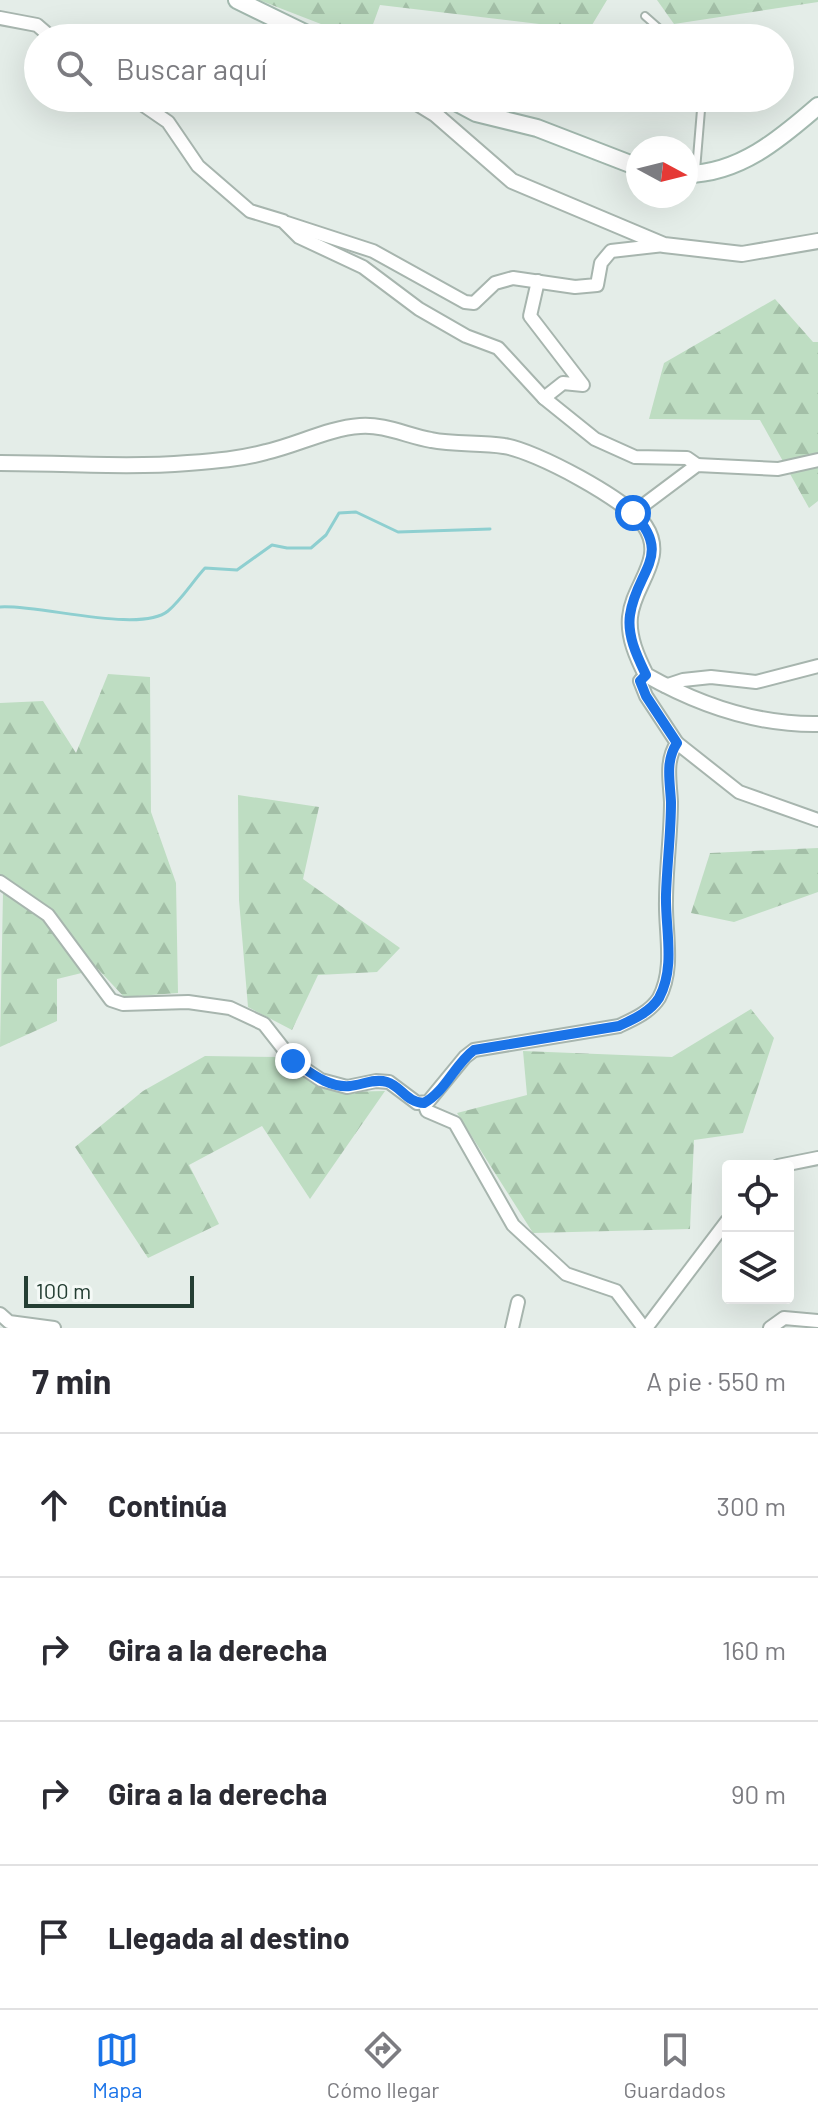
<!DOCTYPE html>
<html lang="es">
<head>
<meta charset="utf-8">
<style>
	body { margin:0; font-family:Barlow,sans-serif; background:#f2f2f3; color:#2b2b33 }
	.controls { position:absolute; right:24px; bottom:24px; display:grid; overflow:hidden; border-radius:8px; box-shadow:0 8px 32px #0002 }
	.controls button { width:72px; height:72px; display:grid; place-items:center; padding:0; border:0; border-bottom:2px solid #e1e1e2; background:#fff; color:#2b2b33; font:40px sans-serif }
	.compass { position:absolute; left:626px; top:136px; width:72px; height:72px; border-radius:50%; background:#fff; box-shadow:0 8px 32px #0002; rotate:97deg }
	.scale { position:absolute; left:24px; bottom:20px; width:170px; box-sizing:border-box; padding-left:8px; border:4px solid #243e33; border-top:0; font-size:22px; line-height:28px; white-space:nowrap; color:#243e33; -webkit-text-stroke:6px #f4f9f6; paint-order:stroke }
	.stop { position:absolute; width:24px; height:24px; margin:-18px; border:6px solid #1a73e8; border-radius:50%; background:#fff }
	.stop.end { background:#1a73e8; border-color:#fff; box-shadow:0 2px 8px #0008 }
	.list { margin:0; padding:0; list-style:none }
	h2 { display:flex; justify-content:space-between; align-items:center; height:104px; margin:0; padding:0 32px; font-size:34px }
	h2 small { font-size:26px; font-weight:400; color:#7c7c81 }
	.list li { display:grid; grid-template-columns:52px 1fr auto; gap:24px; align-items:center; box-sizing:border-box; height:144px; padding:0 32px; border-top:2px solid #e1e1e2 }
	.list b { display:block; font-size:30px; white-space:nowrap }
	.list em { font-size:26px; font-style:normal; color:#7c7c81 }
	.icon { flex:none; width:44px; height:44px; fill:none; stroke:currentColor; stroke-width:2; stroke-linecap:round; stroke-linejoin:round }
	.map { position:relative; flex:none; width:818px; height:1328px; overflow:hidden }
	.search { position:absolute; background:#fff; box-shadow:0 8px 32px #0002; left:24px; right:24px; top:24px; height:88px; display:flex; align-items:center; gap:20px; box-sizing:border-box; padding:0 28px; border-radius:44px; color:#7c7c81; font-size:30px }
	.sheet { height:680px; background:#fff }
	nav { display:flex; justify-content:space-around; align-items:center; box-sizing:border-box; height:112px; border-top:2px solid #e1e1e2; background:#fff; font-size:22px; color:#7c7c81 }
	nav a { display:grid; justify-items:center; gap:4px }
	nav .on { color:#1a73e8 }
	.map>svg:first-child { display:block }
	.forest { fill:url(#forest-firs) }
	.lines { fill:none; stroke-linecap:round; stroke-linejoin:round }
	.stream { stroke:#8ecfd0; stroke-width:3 }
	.service-casing { stroke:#a7b5ae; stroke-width:10 }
	.minor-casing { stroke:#a7b5ae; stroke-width:16 }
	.tertiary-casing { stroke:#a7b5ae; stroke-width:18 }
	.secondary-casing { stroke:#a2b8ae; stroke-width:20 }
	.service { stroke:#fff; stroke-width:6 }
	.minor { stroke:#fff; stroke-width:12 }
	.tertiary { stroke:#fff; stroke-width:14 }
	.secondary { stroke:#fff; stroke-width:16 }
	.route { stroke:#1a73e8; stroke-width:10 }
</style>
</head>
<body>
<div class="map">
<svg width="818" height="1328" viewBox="0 0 818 1328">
	<defs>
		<pattern id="forest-firs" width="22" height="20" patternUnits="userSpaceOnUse" patternTransform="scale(2)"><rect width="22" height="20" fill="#beddc2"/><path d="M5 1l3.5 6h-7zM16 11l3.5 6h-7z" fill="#a3bfa7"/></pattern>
	</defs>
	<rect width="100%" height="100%" fill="#e4ede8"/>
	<g class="forest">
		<path d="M259 0H607L589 30 380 5 368 38H357Z"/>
		<path d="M657 0H818V2L674 24Z"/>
		<path d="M775 299 813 342H818V501L809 508 760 420 649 419 664 363Z"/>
		<path d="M108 674 150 677 151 812 176 883 178 993 124 997 98 969 57 979V1021L0 1047 3 893 0 891V703L43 701 76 753Z"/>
		<path d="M238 795 319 807 303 879 400 948 377 972 318 975 292 1030 248 1007 239 900Z"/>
		<path d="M818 848V892L734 922 691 913 710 853Z"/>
		<path d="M751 1009 774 1038 743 1133 694 1140 690 1229 533 1233 457 1113 527 1095 523 1051 672 1057Z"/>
		<path d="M205 1056 280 1057 338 1092 385 1091 310 1199 262 1126 189 1165 219 1224 148 1258 75 1147 143 1091Z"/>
	</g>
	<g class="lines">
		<path class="stream" d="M0 607C39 604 140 634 168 611 182 599 193 581 205 568L237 570 272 545 287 548H311L326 535 339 513 356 512 398 532 490 529"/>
		<g class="service-casing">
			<g id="service">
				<path d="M645 16 670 38"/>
				<path d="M696 170 702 98"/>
			</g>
		</g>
		<g class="minor-casing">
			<g id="minor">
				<path d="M0 18 37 25 52 38"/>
				<path d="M133 98 168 122 198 166 250 211 283 221 299 237 363 267 419 309 466 336 498 348 544 398 595 439 635 457 687 458 697 465"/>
				<path d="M287 223 373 251 465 302 474 303 495 283 513 278 575 287 597 285 601 263 611 251 664 245"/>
				<path d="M538 281 530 316 583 385 563 383 544 398"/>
				<path d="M633 513 697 465 778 469 818 460"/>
				<path d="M665 686 683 680 711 677 756 682 818 666"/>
				<path d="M677 743 739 792 818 820"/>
				<path d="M0 882 48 915 111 1000 123 1004 188 1002 230 1008 264 1024 293 1061 321 1080 347 1087 376 1081 389 1082 417 1103 428 1102 465 1057 474 1050 619 1026C634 1019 650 1012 659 998 675 968 665 932 666 901 666 868 671 835 671 802 670 781 665 761 677 743L646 696 640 681 646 675"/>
				<path d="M424 1103 427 1111 455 1123 513 1225 566 1274 616 1291 644 1328"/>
				<path d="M778 1166 818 1158"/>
				<path d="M0 1314 9 1322 54 1328"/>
				<path d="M512 1328 518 1302"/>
				<path d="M646 1328 727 1221"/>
				<path d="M770 1328 784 1318 818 1321"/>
			</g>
		</g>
		<g class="tertiary-casing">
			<g id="tertiary">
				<path d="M409 98 435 114 512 181 664 245 742 254 818 241"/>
				<path d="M0 463C61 463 129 468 188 463 215 461 241 459 266 452 297 445 329 428 360 426 384 424 408 436 431 440 455 445 480 442 504 446 534 450 628 500 645 526 667 559 633 584 630 617 628 637 637 657 646 675 699 705 756 725 818 724"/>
			</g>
		</g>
		<g class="secondary-casing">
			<g id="secondary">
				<path d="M237 0 315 38"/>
				<path d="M448 98 476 113 537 128 638 167"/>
				<path d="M686 174C739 174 780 139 818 106"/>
			</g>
		</g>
		<use href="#service" class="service"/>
		<use href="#minor" class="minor"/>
		<use href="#tertiary" class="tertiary"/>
		<use href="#secondary" class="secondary"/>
	</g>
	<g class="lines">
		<path class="route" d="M293 1061C310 1072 328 1088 350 1086 362 1085 374 1078 387 1082 401 1086 407 1103 424 1103 445 1092 455 1064 474 1050L619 1026C634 1019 650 1012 659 998 676 967 665 928 666 895 667 864 671 833 671 802 670 781 665 761 677 743L646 696 640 681 646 675C637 656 627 636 630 615 636 571 674 556 633 513"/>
	</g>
</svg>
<div class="controls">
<button><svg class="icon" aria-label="locate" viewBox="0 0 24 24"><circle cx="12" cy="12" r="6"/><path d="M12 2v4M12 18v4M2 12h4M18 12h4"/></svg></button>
<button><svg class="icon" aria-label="layers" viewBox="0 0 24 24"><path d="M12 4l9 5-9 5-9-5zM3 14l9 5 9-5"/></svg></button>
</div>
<svg class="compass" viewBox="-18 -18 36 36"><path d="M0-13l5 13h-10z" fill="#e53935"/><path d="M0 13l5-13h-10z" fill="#7c7c81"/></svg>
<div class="scale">100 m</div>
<div class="stop" style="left:633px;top:513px"></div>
<div class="stop end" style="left:293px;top:1061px"></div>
<div class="search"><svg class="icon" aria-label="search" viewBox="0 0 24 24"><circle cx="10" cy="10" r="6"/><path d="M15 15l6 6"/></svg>Buscar aquí</div>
</div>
<section class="sheet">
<h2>7 min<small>A pie · 550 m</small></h2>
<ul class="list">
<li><svg class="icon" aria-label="ahead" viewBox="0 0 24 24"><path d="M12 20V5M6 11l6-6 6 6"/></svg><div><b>Continúa</b></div><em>300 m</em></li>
<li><svg class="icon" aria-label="right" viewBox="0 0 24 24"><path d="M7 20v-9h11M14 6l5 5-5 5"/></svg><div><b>Gira a la derecha</b></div><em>160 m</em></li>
<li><svg class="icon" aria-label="right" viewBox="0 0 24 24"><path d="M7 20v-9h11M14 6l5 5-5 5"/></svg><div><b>Gira a la derecha</b></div><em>90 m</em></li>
<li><svg class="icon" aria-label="arrive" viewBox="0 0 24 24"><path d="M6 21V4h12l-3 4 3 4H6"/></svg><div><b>Llegada al destino</b></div></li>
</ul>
</section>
<nav>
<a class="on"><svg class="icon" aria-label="map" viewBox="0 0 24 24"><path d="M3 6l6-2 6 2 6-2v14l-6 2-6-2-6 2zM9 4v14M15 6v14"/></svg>Mapa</a>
<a><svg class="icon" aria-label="directions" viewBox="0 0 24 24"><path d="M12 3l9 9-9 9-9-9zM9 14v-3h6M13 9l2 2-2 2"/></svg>Cómo llegar</a>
<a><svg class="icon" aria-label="saved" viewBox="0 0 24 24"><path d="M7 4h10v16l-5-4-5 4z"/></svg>Guardados</a>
</nav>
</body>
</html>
